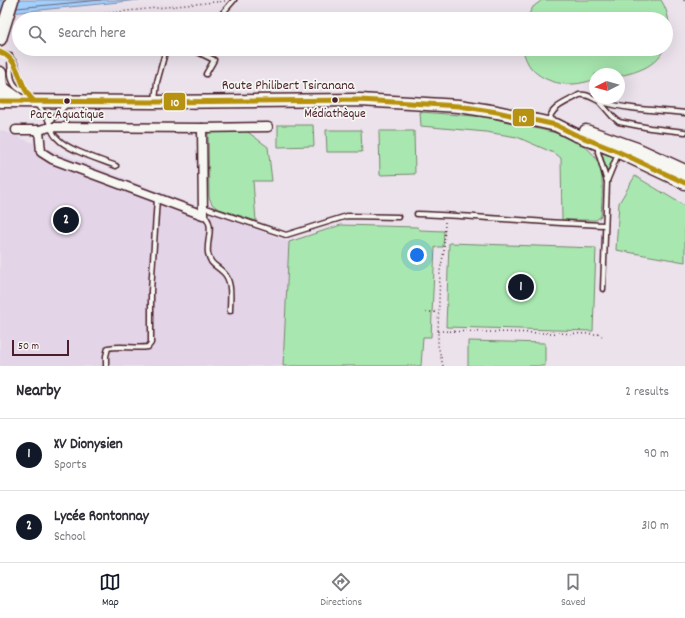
<!DOCTYPE html>
<html lang="en">
<head>
<meta charset="utf-8">
<style>
	body { margin:0; font-family:Dekko,sans-serif; background:#f2f2f3; color:#2b2b33 }
	.compass { position:absolute; left:589px; top:68px; width:36px; height:36px; border-radius:50%; background:#fff; box-shadow:0 4px 16px #0002; rotate:264deg }
	.scale { position:absolute; left:12px; bottom:10px; width:57px; box-sizing:border-box; padding-left:4px; border:2px solid #4a1f2b; border-top:0; font-size:11px; line-height:14px; white-space:nowrap; color:#4a1f2b; -webkit-text-stroke:3px #f6f6f2; paint-order:stroke }
	.you { position:absolute; left:417px; top:255px; width:14px; height:14px; margin:-10px; border:3px solid #fff; border-radius:50%; background:#1a73e8; box-shadow:0 0 0 6px #1a73e833 }
	.badge { display:grid; place-items:center; width:26px; height:26px; border-radius:50%; background:#111827; color:#fff; font-size:13px; font-weight:700 }
	.pin { position:absolute; translate:-50% -50%; border:2px solid #fff; box-shadow:0 1px 4px #0006 }
	.list { margin:0; padding:0; list-style:none }
	h2 { display:flex; justify-content:space-between; align-items:center; height:52px; margin:0; padding:0 16px; font-size:17px }
	h2 small { font-size:13px; font-weight:400; color:#7c7c81 }
	.list li { display:grid; grid-template-columns:26px 1fr auto; gap:12px; align-items:center; box-sizing:border-box; height:72px; padding:0 16px; border-top:1px solid #e1e1e2 }
	.list b { display:block; font-size:15px; white-space:nowrap }
	.list p { margin:0; font-size:13px; white-space:nowrap; color:#7c7c81 }
	.list em { font-size:13px; font-style:normal; color:#7c7c81 }
	.icon { flex:none; width:22px; height:22px; fill:none; stroke:currentColor; stroke-width:2; stroke-linecap:round; stroke-linejoin:round }
	.map { position:relative; flex:none; width:685px; height:366px; overflow:hidden }
	.search { position:absolute; background:#fff; box-shadow:0 4px 16px #0002; left:12px; right:12px; top:12px; height:44px; display:flex; align-items:center; gap:10px; box-sizing:border-box; padding:0 14px; border-radius:22px; color:#7c7c81; font-size:15px }
	.sheet { height:196px; background:#fff }
	nav { display:flex; justify-content:space-around; align-items:center; box-sizing:border-box; height:56px; border-top:1px solid #e1e1e2; background:#fff; font-size:11px; color:#7c7c81 }
	nav a { display:grid; justify-items:center; gap:2px }
	nav .on { color:#111827 }
	.map>svg:first-child { display:block }
	.built { fill:#e3d4e8 }
	.green { fill:#a8e8b0; stroke:#79846e }
	.water { fill:#a2d1fe; stroke:#7f8aaa }
	.lines { fill:none; stroke-linecap:round; stroke-linejoin:round }
	.shore { stroke:#6d667f; stroke-width:1 }
	.lane-casing { stroke:#4a1f2b; stroke-width:7 }
	.street-casing { stroke:#4a1f2b; stroke-width:11 }
	.secondary-casing { stroke:#4a1f2b; stroke-width:15 }
	.path { stroke:#4a1f2b; stroke-width:1.5; stroke-dasharray:1 3; stroke-linecap:butt }
	.lane { stroke:#f6f6f2; stroke-width:4 }
	.street { stroke:#f6f6f2; stroke-width:8 }
	.secondary { stroke:#f6f6f2; stroke-width:12 }
	.bus-1-casing { stroke:#f6f6f2; stroke-width:8 }
	.bus-1 { stroke:#b79111; stroke-width:5 }
	.bus-dot { fill:#4a1f2b; stroke:#f6f6f2; stroke-width:1.5 }
	.labels { text-anchor:middle; dominant-baseline:central; stroke-width:3.5; stroke-linejoin:round; paint-order:stroke }
	.bus-label { font-size:13px; fill:#4a1f2b; stroke:#f6f6f2 }
	.street-label { font-size:14px; fill:#4a1f2b; stroke:#f6f6f2 }
	.line-badge { stroke:#f6f6f2; stroke-width:1.5 }
	.badge-label { font-size:11px; text-anchor:middle; font-weight:bold; fill:#fff }
</style>
</head>
<body>
<div class="map">
<svg width="685" height="366" viewBox="0 0 685 366">
	<rect width="100%" height="100%" fill="#ebe2ec"/>
	<filter id="ink" filterUnits="userSpaceOnUse"><feTurbulence type="fractalNoise" baseFrequency=".025" numOctaves="2"/><feDisplacementMap in="SourceGraphic" scale="8" xChannelSelector="R" yChannelSelector="G"/><feConvolveMatrix kernelMatrix="1 2 1 2 8 2 1 2 1" color-interpolation-filters="sRGB"/></filter>
	<g filter="url(#ink)">
		<path class="built" d="M0 130 289 242 283 366H0Z"/>
		<g class="green">
			<path d="M542 0H661C670 14 671 29 666 44V19H526L533 7Z"/>
			<path d="M522 49H664C655 67 637 72 619 76V74H595V80C588 81 580 84 573 84 559 85 542 80 532 69 527 64 525 56 522 49Z"/>
			<path d="M420 112 487 117 565 135C608 154 603 176 601 216L596 220H562L561 158 556 154 517 137 486 132 421 126Z"/>
			<path d="M278 125H313L314 146 278 147Z"/>
			<path d="M208 130H245L268 147 272 181H253L256 221 217 208 212 204 209 197Z"/>
			<path d="M326 130H361L362 152H327Z"/>
			<path d="M379 131H414L415 174 380 175Z"/>
			<path d="M603 152 613 156V158L608 170H607L602 154Z"/>
			<path d="M635 176 685 206V262L616 250 619 203Z"/>
			<path d="M341 225 417 227 420 230 444 231 443 247H435L431 337H423L421 366H283L289 242Z"/>
			<path d="M449 243 596 248 593 331 446 327Z"/>
			<path d="M468 341 545 343V366H468Z"/>
		</g>
		<path class="water" d="M0 0H139L0 14Z"/>
		<g class="lines">
			<path class="shore" d="M17 8 101 0"/>
			<g class="lane-casing">
				<g id="lane">
					<path d="M182 19 220 16 234 0"/>
					<path d="M192 49 214 60 206 74"/>
					<path d="M0 52C21 58 17 77 25 92 26 94 30 97 32 99"/>
					<path d="M10 56C11 72 8 86 25 92"/>
					<path d="M155 101 157 82 166 49"/>
					<path d="M599 101 612 116 619 122 650 128 685 132"/>
					<path d="M36 104C41 109 47 115 49 122 51 127 52 134 57 138 67 150 101 160 116 166"/>
					<path d="M549 121C551 106 568 102 579 95 589 93 593 100 602 102 629 110 657 110 685 113"/>
					<path d="M49 122 66 105"/>
					<path d="M598 145V152L607 182 603 289"/>
					<path d="M607 181 618 154"/>
					<path d="M203 207 286 235 347 216 398 217"/>
					<path d="M417 214C480 216 542 223 605 225"/>
					<path d="M203 215C216 224 206 240 208 253 210 265 216 265 223 272 233 281 230 299 230 311"/>
					<path d="M106 366V356L108 348C121 345 135 349 148 347L151 343V291L157 198"/>
				</g>
			</g>
			<g class="street-casing">
				<g id="street">
					<path d="M16 130H39L50 127 202 128 268 127"/>
					<path d="M39 130 41 152 52 159 203 215 202 128"/>
				</g>
			</g>
			<g class="secondary-casing">
				<g id="secondary">
					<path d="M0 39 12 0"/>
					<path d="M0 73 1 87 0 91"/>
					<path d="M1 87 19 100"/>
					<path d="M0 101 155 102 360 100 459 106 497 112 556 125 574 134 619 152 685 183"/>
					<path d="M586 131 637 149 685 171"/>
				</g>
			</g>
			<g class="path">
				<path d="M684 0 685 3"/>
				<path d="M49 19 225 1"/>
				<path d="M426 312H438"/>
				<path d="M438 331 598 334 602 336"/>
				<path d="M443 366 438 345V331L440 271 444 251 445 221"/>
			</g>
			<use href="#lane" class="lane"/>
			<use href="#street" class="street"/>
			<use href="#secondary" class="secondary"/>
			<g class="bus-1-casing">
				<g id="bus-1">
					<path d="M0 52C22 61 17 85 33 100"/>
					<path d="M0 101 155 102 360 100 459 106 497 112 556 125 574 134 619 152 685 183"/>
				</g>
			</g>
			<use href="#bus-1" class="bus-1"/>
		</g>
	</g>
	<g class="bus-dot">
		<circle cx="335" cy="100" r="3.5"/>
		<circle cx="67" cy="101" r="3.5"/>
	</g>
	<g class="labels">
		<g class="bus-label">
			<text x="335" y="114">Médiathèque</text>
			<text x="67" y="115">Parc Aquatique</text>
		</g>
		<g class="street-label">
			<text x="288" y="86">Route Philibert Tsiranana</text>
		</g>
	</g>
	<g class="line-badge">
		<rect x="163" y="92" width="23" height="19" rx="4" fill="#b79111"/>
		<rect x="512" y="108" width="23" height="19" rx="4" fill="#b79111"/>
	</g>
	<g class="badge-label">
		<text x="175" y="106">10</text>
		<text x="523" y="122">10</text>
	</g>
</svg>
<svg class="compass" viewBox="-18 -18 36 36"><path d="M0-13l5 13h-10z" fill="#e53935"/><path d="M0 13l5-13h-10z" fill="#7c7c81"/></svg>
<div class="scale">50 m</div>
<div class="you"></div>
<div class="pin badge" style="left:521px;top:287px">1</div>
<div class="pin badge" style="left:66px;top:220px">2</div>
<div class="search"><svg class="icon" aria-label="search" viewBox="0 0 24 24"><circle cx="10" cy="10" r="6"/><path d="M15 15l6 6"/></svg>Search here</div>
</div>
<section class="sheet">
<h2>Nearby<small>2 results</small></h2>
<ul class="list">
<li><span class="badge">1</span><div><b>XV Dionysien</b><p>Sports</p></div><em>90 m</em></li>
<li><span class="badge">2</span><div><b>Lycée Rontonnay</b><p>School</p></div><em>310 m</em></li>
</ul>
</section>
<nav>
<a class="on"><svg class="icon" aria-label="map" viewBox="0 0 24 24"><path d="M3 6l6-2 6 2 6-2v14l-6 2-6-2-6 2zM9 4v14M15 6v14"/></svg>Map</a>
<a><svg class="icon" aria-label="directions" viewBox="0 0 24 24"><path d="M12 3l9 9-9 9-9-9zM9 14v-3h6M13 9l2 2-2 2"/></svg>Directions</a>
<a><svg class="icon" aria-label="saved" viewBox="0 0 24 24"><path d="M7 4h10v16l-5-4-5 4z"/></svg>Saved</a>
</nav>
</body>
</html>
